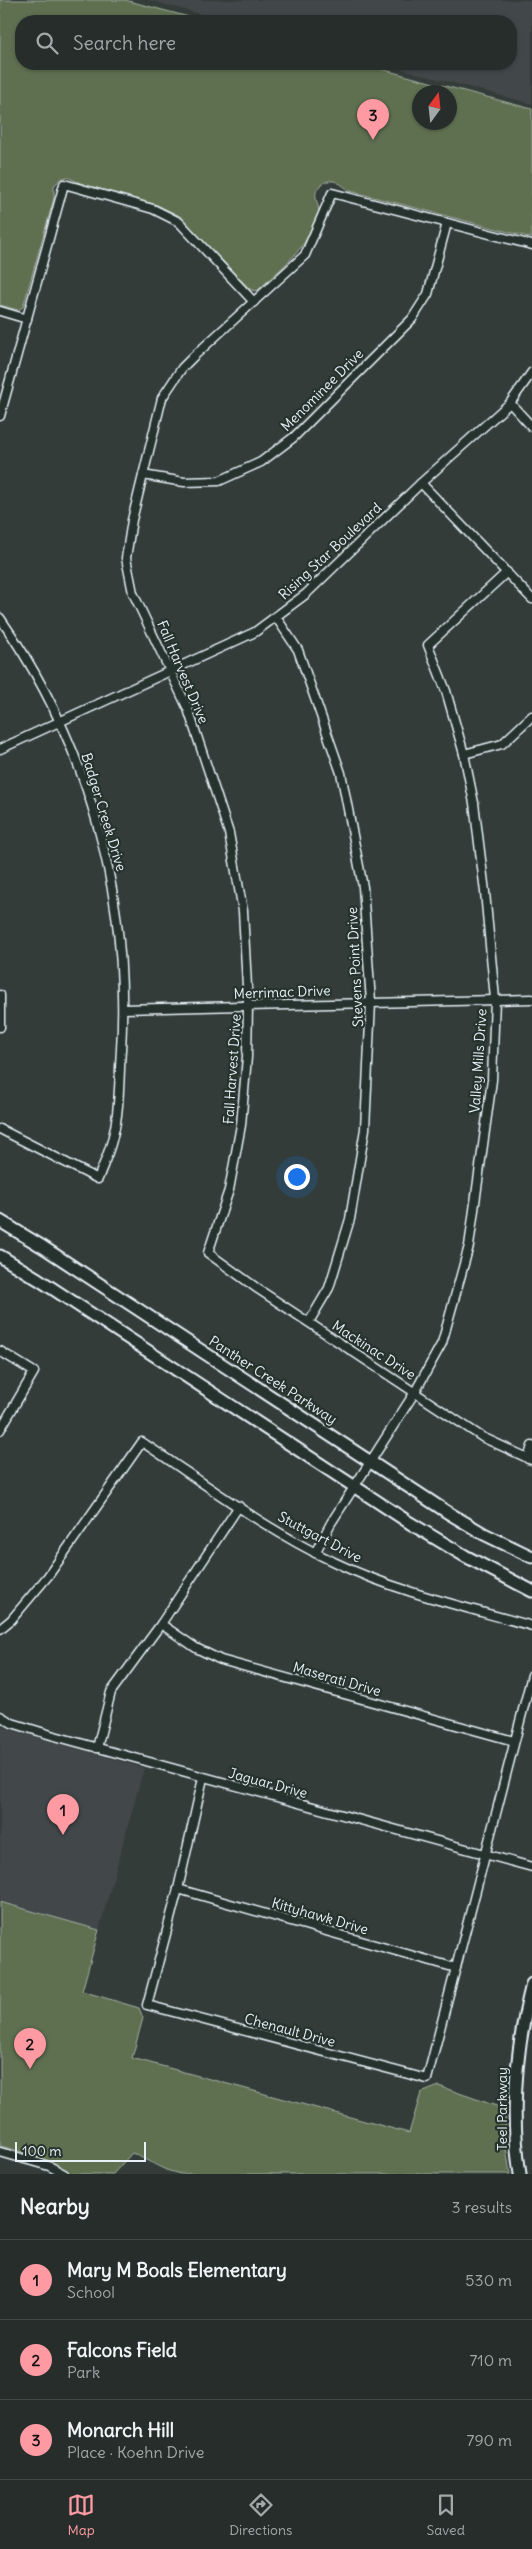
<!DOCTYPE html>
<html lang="en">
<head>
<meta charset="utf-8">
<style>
	body { margin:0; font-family:Delius,sans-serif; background:#323937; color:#f1f3f6 }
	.compass { position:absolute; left:412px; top:85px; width:45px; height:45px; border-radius:50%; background:#262d2b; box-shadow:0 1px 4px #0004; rotate:15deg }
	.scale { position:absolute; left:15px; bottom:12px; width:131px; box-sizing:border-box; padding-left:5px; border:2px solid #e8f1f8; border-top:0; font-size:14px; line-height:18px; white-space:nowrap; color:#e8f1f8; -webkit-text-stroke:4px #26332d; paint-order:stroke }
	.you { position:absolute; left:296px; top:1176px; width:18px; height:18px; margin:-12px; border:4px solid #fff; border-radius:50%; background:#1a73e8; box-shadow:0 0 0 8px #1a73e833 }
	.badge { display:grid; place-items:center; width:32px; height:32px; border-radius:50%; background:#ff9aa2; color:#111; font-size:16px; font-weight:700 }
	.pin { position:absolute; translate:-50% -41px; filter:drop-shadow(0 1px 2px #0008) }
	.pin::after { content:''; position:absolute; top:26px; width:18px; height:15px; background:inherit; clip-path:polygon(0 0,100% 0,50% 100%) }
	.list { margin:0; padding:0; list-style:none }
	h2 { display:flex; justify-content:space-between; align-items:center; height:65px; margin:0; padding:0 20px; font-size:21px }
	h2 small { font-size:16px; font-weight:400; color:#a4a8a9 }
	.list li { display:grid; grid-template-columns:32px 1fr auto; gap:15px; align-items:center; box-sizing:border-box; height:80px; padding:0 20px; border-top:1px solid #424947 }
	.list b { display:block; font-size:19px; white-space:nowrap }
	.list p { margin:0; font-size:16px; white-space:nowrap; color:#a4a8a9 }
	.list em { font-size:16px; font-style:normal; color:#a4a8a9 }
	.icon { flex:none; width:28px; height:28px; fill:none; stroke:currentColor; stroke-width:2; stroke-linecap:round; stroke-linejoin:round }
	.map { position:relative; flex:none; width:532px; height:2174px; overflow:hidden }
	.search { position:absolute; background:#262d2b; box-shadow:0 1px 4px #0004; left:15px; right:15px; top:15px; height:55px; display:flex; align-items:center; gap:12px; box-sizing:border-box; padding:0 18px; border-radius:20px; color:#a4a8a9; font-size:19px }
	.sheet { height:305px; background:#262d2b }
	nav { display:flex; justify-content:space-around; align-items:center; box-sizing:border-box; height:70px; border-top:1px solid #424947; background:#262d2b; font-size:14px; color:#a4a8a9 }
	nav a { display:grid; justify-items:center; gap:2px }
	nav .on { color:#ff9aa2 }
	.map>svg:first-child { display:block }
	.built { fill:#434748 }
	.green { fill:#5f7051; stroke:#a4b0a4; fill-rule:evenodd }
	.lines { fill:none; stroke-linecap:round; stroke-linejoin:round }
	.street-casing { stroke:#e8f1f8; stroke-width:11 }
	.secondary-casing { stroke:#e8f1f8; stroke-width:15 }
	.street { stroke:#26332d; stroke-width:8 }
	.secondary { stroke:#26332d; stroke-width:11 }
	.labels { text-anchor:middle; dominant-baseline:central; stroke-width:4.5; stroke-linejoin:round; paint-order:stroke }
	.street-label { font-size:14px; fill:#e8f1f8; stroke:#26332d }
</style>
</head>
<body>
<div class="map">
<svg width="532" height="2174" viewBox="0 0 532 2174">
	<rect width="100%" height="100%" fill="#333c39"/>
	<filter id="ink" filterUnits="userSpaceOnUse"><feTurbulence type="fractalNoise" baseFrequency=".02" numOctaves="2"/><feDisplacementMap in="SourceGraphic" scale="10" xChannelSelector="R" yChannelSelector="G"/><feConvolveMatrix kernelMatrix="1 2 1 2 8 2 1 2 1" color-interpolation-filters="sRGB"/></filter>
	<g filter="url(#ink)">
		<g class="built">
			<path d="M148 0H532V104L382 64H511V21H226Z"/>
			<path d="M0 1726 144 1768 99 1930 0 1902Z"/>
		</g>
		<g class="green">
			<path d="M0 0H125L204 21H21V64H362L532 109V238L350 191C341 185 334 176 322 184 310 193 319 202 319 213 319 216 316 220 315 224 303 252 279 270 257 291L251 290 178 215 157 205 85 185 67 177 60 179 54 186V198L23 307 18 310 0 305ZM420 92H450V122H420Z"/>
			<path d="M0 1902 99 1930 82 1991 139 2008 143 2018 132 2058 409 2133 421 2093 439 2086 505 2109 506 2148 510 2174H180L166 2170 132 2153 113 2174H69L37 2156 0 2146Z"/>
		</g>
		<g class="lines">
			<g class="street-casing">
				<g id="street">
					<path d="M532 245 332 193 305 255 194 356 182 368 162 398 132 520 126 558 133 593 188 709 229 833 243 911 248 1005 247 1057 241 1125 229 1190 208 1253 258 1289 482 1437 532 1460"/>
					<path d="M0 311 27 319"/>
					<path d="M510 403 532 427"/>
					<path d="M0 416 64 184 153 209 179 222 254 302"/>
					<path d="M143 475 184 482 219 481 261 462 294 437 412 319 428 294 447 223"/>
					<path d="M421 483 532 599"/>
					<path d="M276 617 298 650 341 773 363 887 371 1002 365 1129 350 1219 329 1288 309 1322"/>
					<path d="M0 618C89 745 130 896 121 1050 119 1076 120 1111 113 1136 110 1151 103 1165 98 1179L0 1129"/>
					<path d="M0 749 255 632 306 594 421 483 510 403 532 372"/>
					<path d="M464 754 502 744 532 716"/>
					<path d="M0 995V1027"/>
					<path d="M123 1009 532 999"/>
					<path d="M0 1351 34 1372 0 1430"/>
					<path d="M528 1459 532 1446"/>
					<path d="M315 1553 331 1523 415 1392 442 1343 469 1246 492 1080 495 999 485 892 474 803 464 754 446 691 428 645 507 572"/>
					<path d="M161 1624 196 1648 221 1660 514 1741"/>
					<path d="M0 1629 11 1620 48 1576 142 1442C204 1483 266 1530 334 1562 397 1592 465 1607 532 1626"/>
					<path d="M0 1716 12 1723 51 1735 532 1867"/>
					<path d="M97 1748 111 1692 161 1624 239 1506"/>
					<path d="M203 1778 178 1889 147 2005 427 2079 532 1675"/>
					<path d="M178 1889 456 1968"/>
					<path d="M0 2152 49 2166 64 2174"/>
				</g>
			</g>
			<g class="secondary-casing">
				<g id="secondary">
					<path d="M0 1221 43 1247 447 1512 484 1534 532 1557"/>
					<path d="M0 1256 38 1279 410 1523 465 1556 532 1591"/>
					<path d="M520 2174C510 2110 516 2047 532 1984"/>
				</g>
			</g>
			<use href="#street" class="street"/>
			<use href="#secondary" class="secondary"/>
		</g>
	</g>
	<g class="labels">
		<g class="street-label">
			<text transform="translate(322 390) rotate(-45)">Menominee Drive</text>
			<text transform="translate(330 551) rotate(-43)">Rising Star Boulevard</text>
			<text transform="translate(183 672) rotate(67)">Fall Harvest Drive</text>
			<text transform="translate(104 812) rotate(73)">Badger Creek Drive</text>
			<text transform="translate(355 967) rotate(-93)">Stevens Point Drive</text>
			<text transform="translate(282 992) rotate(-2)">Merrimac Drive</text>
			<text transform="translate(478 1061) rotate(-86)">Valley Mills Drive</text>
			<text transform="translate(232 1069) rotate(-86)">Fall Harvest Drive</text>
			<text transform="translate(374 1350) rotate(33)">Mackinac Drive</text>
			<text transform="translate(273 1380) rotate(33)">Panther Creek Parkway</text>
			<text transform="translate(320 1537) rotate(28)">Stuttgart Drive</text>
			<text transform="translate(337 1679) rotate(16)">Maserati Drive</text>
			<text transform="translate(268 1783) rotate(15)">Jaguar Drive</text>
			<text transform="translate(320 1916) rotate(16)">Kittyhawk Drive</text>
			<text transform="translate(290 2030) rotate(15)">Chenault Drive</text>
			<text transform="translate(502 2109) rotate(-90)">Teel Parkway</text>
		</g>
	</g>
</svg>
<svg class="compass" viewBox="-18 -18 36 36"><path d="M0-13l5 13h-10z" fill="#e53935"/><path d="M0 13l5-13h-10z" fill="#a4a8a9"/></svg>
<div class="scale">100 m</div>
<div class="you"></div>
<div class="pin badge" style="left:63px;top:1835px">1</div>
<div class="pin badge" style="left:30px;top:2069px">2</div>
<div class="pin badge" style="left:373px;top:140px">3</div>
<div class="search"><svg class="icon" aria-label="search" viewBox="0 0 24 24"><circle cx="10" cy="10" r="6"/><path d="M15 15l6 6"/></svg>Search here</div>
</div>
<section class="sheet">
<h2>Nearby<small>3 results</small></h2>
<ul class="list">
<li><span class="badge">1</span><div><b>Mary M Boals Elementary</b><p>School</p></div><em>530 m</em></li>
<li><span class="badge">2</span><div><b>Falcons Field</b><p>Park</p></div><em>710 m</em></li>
<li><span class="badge">3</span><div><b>Monarch Hill</b><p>Place · Koehn Drive</p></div><em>790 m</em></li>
</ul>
</section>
<nav>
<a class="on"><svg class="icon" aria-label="map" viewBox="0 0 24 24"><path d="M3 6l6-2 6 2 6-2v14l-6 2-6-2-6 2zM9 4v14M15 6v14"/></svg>Map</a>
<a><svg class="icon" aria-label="directions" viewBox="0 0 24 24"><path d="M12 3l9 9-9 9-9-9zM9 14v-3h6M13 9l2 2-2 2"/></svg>Directions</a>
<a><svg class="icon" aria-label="saved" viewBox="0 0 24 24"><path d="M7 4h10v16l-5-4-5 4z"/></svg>Saved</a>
</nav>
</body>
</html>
